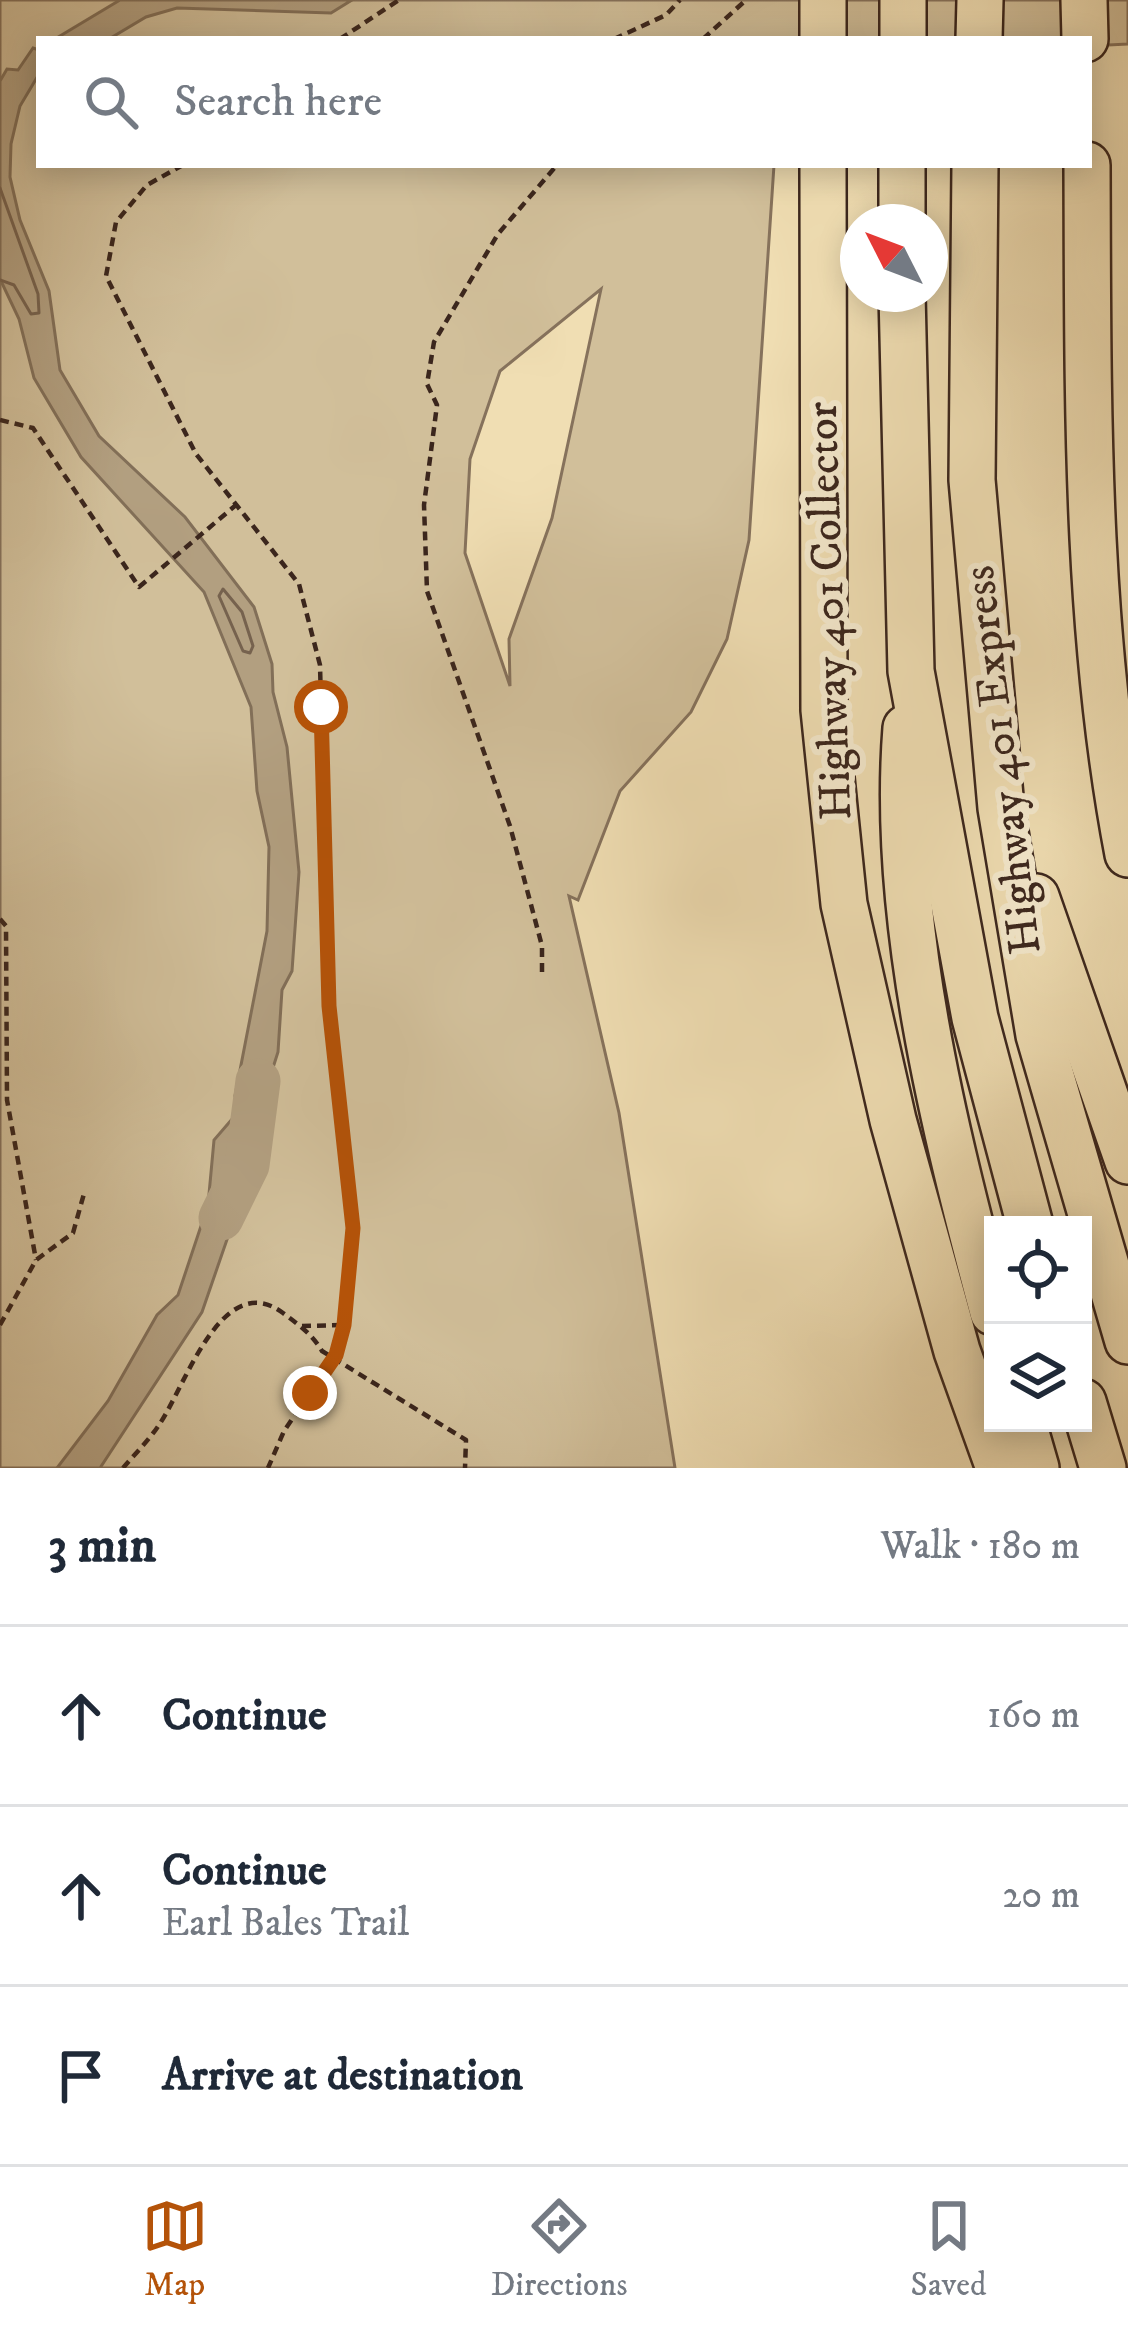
<!DOCTYPE html>
<html lang="en">
<head>
<meta charset="utf-8">
<style>
	body { margin:0; font-family:"IM FELL DW Pica",serif; background:#f6f6f7; color:#1f2937 }
	.controls { position:absolute; right:36px; bottom:36px; display:grid; overflow:hidden; border-radius:0px; box-shadow:0 6px 30px #0003 }
	.controls button { width:108px; height:108px; display:grid; place-items:center; padding:0; border:0; border-bottom:3px solid #e0e1e3; background:#fff; color:#1f2937; font:60px sans-serif }
	.compass { position:absolute; left:840px; top:204px; width:108px; height:108px; border-radius:50%; background:#fff; box-shadow:0 6px 30px #0003; rotate:312deg }
	.stop { position:absolute; width:36px; height:36px; margin:-27px; border:9px solid #b45309; border-radius:50%; background:#fff }
	.stop.end { background:#b45309; border-color:#fff; box-shadow:0 3px 12px #0008 }
	.list { margin:0; padding:0; list-style:none }
	h2 { display:flex; justify-content:space-between; align-items:center; height:156px; margin:0; padding:0 48px; font-size:51px }
	h2 small { font-size:39px; font-weight:400; color:#747a83 }
	.list li { display:grid; grid-template-columns:78px 1fr auto; gap:36px; align-items:center; box-sizing:border-box; height:180px; padding:0 48px; border-top:3px solid #e0e1e3 }
	.list b { display:block; font-size:45px; white-space:nowrap }
	.list p { margin:0; font-size:39px; white-space:nowrap; color:#747a83 }
	.list em { font-size:39px; font-style:normal; color:#747a83 }
	.icon { flex:none; width:66px; height:66px; fill:none; stroke:currentColor; stroke-width:2; stroke-linecap:round; stroke-linejoin:round }
	.map { position:relative; flex:none; width:1128px; height:1468px; overflow:hidden }
	.search { position:absolute; background:#fff; box-shadow:0 6px 30px #0003; left:36px; right:36px; top:36px; height:132px; display:flex; align-items:center; gap:30px; box-sizing:border-box; padding:0 42px; border-radius:0px; color:#747a83; font-size:45px }
	.sheet { height:696px; background:#fff }
	nav { display:flex; justify-content:space-around; align-items:center; box-sizing:border-box; height:168px; border-top:3px solid #e0e1e3; background:#fff; font-size:33px; color:#747a83 }
	nav a { display:grid; justify-items:center; gap:6px }
	nav .on { color:#b45309 }
	.map>svg:first-child { display:block }
	.green { fill:#d1bf9a; stroke:#86725c; stroke-width:3; fill-rule:evenodd }
	.water { fill:#b29f80; stroke:#826f58; stroke-width:3 }
	.lines { fill:none; stroke-linecap:round; stroke-linejoin:round }
	.shore { stroke:#76624e; stroke-width:3 }
	.river { stroke:#b29f80; stroke-width:45 }
	.highway-casing { stroke:#3b261d; stroke-width:50 }
	.path { stroke:#3b261d; stroke-width:4.5; stroke-dasharray:9 6; stroke-linecap:butt }
	.highway { stroke:#f0deb3; stroke-width:45 }
	.route { stroke:#b45309; stroke-width:15 }
	.labels { text-anchor:middle; dominant-baseline:central; stroke-width:12; stroke-linejoin:round; paint-order:stroke }
	.street-label { font-size:45px; fill:#3b261d; stroke:#f5eace }
</style>
</head>
<body>
<div class="map">
<svg width="1128" height="1468" viewBox="0 0 1128 1468">
	<rect width="100%" height="100%" fill="#f0deb3"/>
	<filter id="stains"><feTurbulence type="fractalNoise" baseFrequency=".00167" numOctaves="4"/><feColorMatrix values="0 0 0 0 .2 0 0 0 0 .09 0 0 0 0 .02 0 0 0 .5 -.17"/></filter>
	<radialGradient id="worn" r=".72"><stop offset=".6" stop-color="#630" stop-opacity="0"/><stop offset="1" stop-color="#630" stop-opacity=".3"/></radialGradient>
	<path class="green" d="M0 0H1128V44L1089 46V39H39V165H774L749 540 727 639 691 712 620 791 578 900 569 896 619 1113 675 1468H0ZM601 289 552 518 509 639 510 686 465 553 470 459 500 371Z"/>
	<g class="water">
		<path d="M120 0H352L331 13 177 8 146 17 109 39H55Z"/>
		<path d="M33 48 39 50V74L20 106 11 144 10 177 20 220 49 291 60 370 99 436 185 517 254 607 272 664 273 692 287 747 299 872 292 971 282 990 278 1052 250 1140 241 1199 202 1312 100 1468H57L108 1401 157 1315 178 1295 208 1205 214 1140 239 1111 235 1096 267 931 269 847 257 791 251 707 204 592 81 457 34 378 19 319 0 279V81L7 69 18 70Z"/>
	</g>
	<g class="lines">
		<g class="shore">
			<path d="M0 188 38 294 39 313 31 314 14 285 0 280"/>
			<path d="M223 589 242 612 253 646 250 653 243 651 219 596Z"/>
		</g>
		<path class="river" d="M221 1218 247 1165 258 1081"/>
		<g class="highway-casing">
			<g id="highway">
				<path d="M1084 0 1085 39"/>
				<path d="M823 39V0"/>
				<path d="M903 39V0"/>
				<path d="M979 39 980 0"/>
				<path d="M823 165 824 710 844 904 893 1120 957 1351 999 1468"/>
				<path d="M975 165 972 480 1001 808 1039 1035 1128 1341"/>
				<path d="M1087 165C1088 393 1085 629 1128 854"/>
				<path d="M902 222V165"/>
				<path d="M902 294 911 671 975 1018 1030 1225"/>
				<path d="M906 728C891 918 944 1129 993 1312"/>
				<path d="M1036 897 1128 1161"/>
				<path d="M1083 1402 1103 1468"/>
				<path d="M1023 1423 1036 1468"/>
			</g>
		</g>
		<g class="path">
			<path d="M340 39 399 0"/>
			<path d="M614 39 666 15 680 0"/>
			<path d="M703 39 746 0"/>
			<path d="M183 165 147 185 116 222 106 276 196 454 299 584 320 665 329 1006 353 1228 336 1355 284 1431 268 1468"/>
			<path d="M0 420 33 428 139 587 236 505"/>
			<path d="M0 919 6 926 7 1100 36 1260"/>
			<path d="M542 972V946L510 826 427 591 424 505 437 405 427 384 434 342 498 234 557 165"/>
			<path d="M0 1325 36 1260 73 1233 85 1190"/>
			<path d="M302 1326 344 1325"/>
			<path d="M123 1468C135 1454 149 1440 159 1425 186 1385 222 1268 283 1313 299 1325 312 1334 322 1351L466 1440 465 1468"/>
		</g>
		<use href="#highway" class="highway"/>
	</g>
	<g class="lines">
		<path class="route" d="M310 1393 336 1355 344 1325 353 1228 329 1006 321 707"/>
	</g>
	<g class="labels">
		<g class="street-label">
			<text transform="translate(830 611) rotate(-92)">Highway 401 Collector</text>
			<text transform="translate(1003 760) rotate(-97)">Highway 401 Express</text>
		</g>
	</g>
	<rect width="100%" height="100%" filter="url(#stains)"/>
	<rect width="100%" height="100%" fill="url(#worn)"/>
</svg>
<div class="controls">
<button><svg class="icon" aria-label="locate" viewBox="0 0 24 24"><circle cx="12" cy="12" r="6"/><path d="M12 2v4M12 18v4M2 12h4M18 12h4"/></svg></button>
<button><svg class="icon" aria-label="layers" viewBox="0 0 24 24"><path d="M12 4l9 5-9 5-9-5zM3 14l9 5 9-5"/></svg></button>
</div>
<svg class="compass" viewBox="-18 -18 36 36"><path d="M0-13l5 13h-10z" fill="#e53935"/><path d="M0 13l5-13h-10z" fill="#747a83"/></svg>
<div class="stop" style="left:321px;top:707px"></div>
<div class="stop end" style="left:310px;top:1393px"></div>
<div class="search"><svg class="icon" aria-label="search" viewBox="0 0 24 24"><circle cx="10" cy="10" r="6"/><path d="M15 15l6 6"/></svg>Search here</div>
</div>
<section class="sheet">
<h2>3 min<small>Walk · 180 m</small></h2>
<ul class="list">
<li><svg class="icon" aria-label="ahead" viewBox="0 0 24 24"><path d="M12 20V5M6 11l6-6 6 6"/></svg><div><b>Continue</b></div><em>160 m</em></li>
<li><svg class="icon" aria-label="ahead" viewBox="0 0 24 24"><path d="M12 20V5M6 11l6-6 6 6"/></svg><div><b>Continue</b><p>Earl Bales Trail</p></div><em>20 m</em></li>
<li><svg class="icon" aria-label="arrive" viewBox="0 0 24 24"><path d="M6 21V4h12l-3 4 3 4H6"/></svg><div><b>Arrive at destination</b></div></li>
</ul>
</section>
<nav>
<a class="on"><svg class="icon" aria-label="map" viewBox="0 0 24 24"><path d="M3 6l6-2 6 2 6-2v14l-6 2-6-2-6 2zM9 4v14M15 6v14"/></svg>Map</a>
<a><svg class="icon" aria-label="directions" viewBox="0 0 24 24"><path d="M12 3l9 9-9 9-9-9zM9 14v-3h6M13 9l2 2-2 2"/></svg>Directions</a>
<a><svg class="icon" aria-label="saved" viewBox="0 0 24 24"><path d="M7 4h10v16l-5-4-5 4z"/></svg>Saved</a>
</nav>
</body>
</html>
